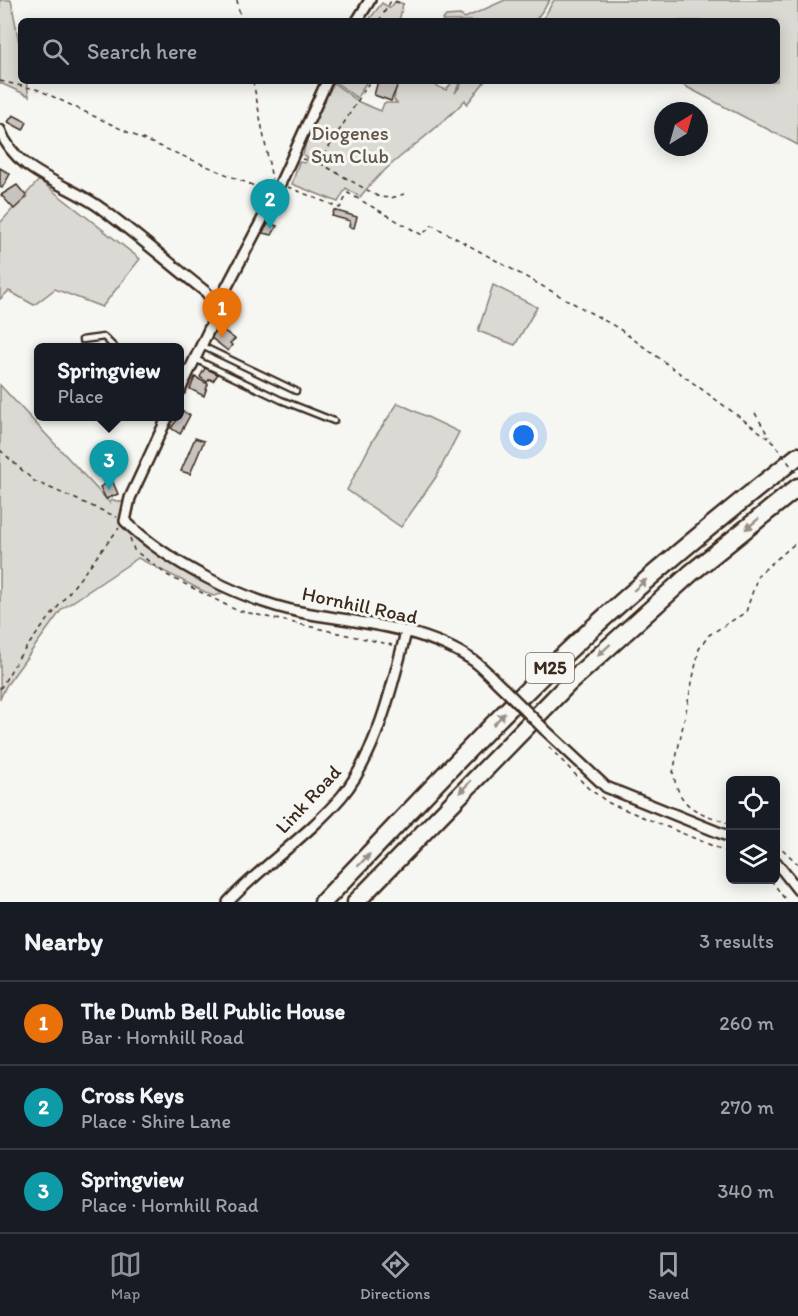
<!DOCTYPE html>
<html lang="en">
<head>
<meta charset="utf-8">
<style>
	body { margin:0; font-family:Itim,sans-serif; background:#242831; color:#f1f3f6 }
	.controls { position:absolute; right:18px; bottom:18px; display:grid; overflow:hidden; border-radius:9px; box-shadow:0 3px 15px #0003 }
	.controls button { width:54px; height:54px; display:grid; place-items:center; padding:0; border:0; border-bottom:2px solid #363941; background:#171b24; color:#f1f3f6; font:30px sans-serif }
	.compass { position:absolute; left:654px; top:102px; width:54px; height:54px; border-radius:50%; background:#171b24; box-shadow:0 3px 15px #0003; rotate:37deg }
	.you { position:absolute; left:524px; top:436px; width:21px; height:21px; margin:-15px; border:4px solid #fff; border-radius:50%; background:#1a73e8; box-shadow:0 0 0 9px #1a73e833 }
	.badge { display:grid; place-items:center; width:39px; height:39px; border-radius:50%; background:#8c9099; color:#fff; font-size:20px; font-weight:700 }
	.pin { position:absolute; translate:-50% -50px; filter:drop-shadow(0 2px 3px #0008) }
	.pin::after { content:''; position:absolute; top:32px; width:21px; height:18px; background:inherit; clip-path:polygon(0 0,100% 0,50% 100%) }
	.popup { position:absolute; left:34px; top:343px; width:150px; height:78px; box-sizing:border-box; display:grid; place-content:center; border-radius:9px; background:#171b24; filter:drop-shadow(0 2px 4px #0005); font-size:20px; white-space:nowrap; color:#9ea1a6 }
	.popup b { font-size:22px; color:#f1f3f6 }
	.popup::after { content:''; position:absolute; left:50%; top:100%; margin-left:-12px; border:12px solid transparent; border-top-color:#171b24 }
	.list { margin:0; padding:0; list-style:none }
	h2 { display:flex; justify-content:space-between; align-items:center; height:78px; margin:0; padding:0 24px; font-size:26px }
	h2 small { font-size:20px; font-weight:400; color:#9ea1a6 }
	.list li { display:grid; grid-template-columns:39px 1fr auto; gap:18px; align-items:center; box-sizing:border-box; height:84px; padding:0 24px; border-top:2px solid #363941 }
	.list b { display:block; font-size:22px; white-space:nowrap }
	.list p { margin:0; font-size:20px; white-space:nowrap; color:#9ea1a6 }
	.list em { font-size:20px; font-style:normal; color:#9ea1a6 }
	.icon { flex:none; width:33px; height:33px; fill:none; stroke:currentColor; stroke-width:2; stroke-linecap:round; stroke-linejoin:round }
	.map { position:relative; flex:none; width:798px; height:902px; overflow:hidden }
	.search { position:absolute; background:#171b24; box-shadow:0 3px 15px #0003; left:18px; right:18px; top:18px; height:66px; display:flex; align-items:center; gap:15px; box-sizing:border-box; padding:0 21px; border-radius:9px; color:#9ea1a6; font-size:22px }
	.sheet { height:330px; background:#171b24 }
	nav { display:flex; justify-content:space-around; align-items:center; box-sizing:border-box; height:84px; border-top:2px solid #363941; background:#171b24; font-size:16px; color:#9ea1a6 }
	nav a { display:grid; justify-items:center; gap:3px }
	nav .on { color:#8c9099 }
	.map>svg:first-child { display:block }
	.green { fill:#dad9d3; stroke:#8a8278; stroke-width:1.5 }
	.building { fill:#c8c3be; stroke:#3b2a1e; stroke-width:1.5 }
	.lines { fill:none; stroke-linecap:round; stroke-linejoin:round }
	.lane-casing { stroke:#3b2a1e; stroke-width:9 }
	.street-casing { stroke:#3b2a1e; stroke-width:14 }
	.highway-casing { stroke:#3b2a1e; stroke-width:21 }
	.path { stroke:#3b2a1e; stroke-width:1.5; stroke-dasharray:4.5 4.5; stroke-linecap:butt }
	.lane { stroke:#f6f6f2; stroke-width:4.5 }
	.street { stroke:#f6f6f2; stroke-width:9 }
	.highway { stroke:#f6f6f2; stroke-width:16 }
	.street-bridge-casing { stroke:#3b2a1e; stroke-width:14; stroke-linecap:butt }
	.path-bridge { stroke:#3b2a1e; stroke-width:1.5; stroke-dasharray:4.5 4.5; stroke-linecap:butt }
	.street-bridge { stroke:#f6f6f2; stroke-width:9 }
	.oneway { fill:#989088 }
	.labels { text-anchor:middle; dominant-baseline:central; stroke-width:6; stroke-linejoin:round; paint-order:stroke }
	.shield { fill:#f6f6f2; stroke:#73675e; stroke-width:1.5 }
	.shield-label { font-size:18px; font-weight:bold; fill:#3b2a1e }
	.park-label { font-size:20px; fill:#63564b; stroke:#f6f6f2 }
	.street-label { font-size:20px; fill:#3b2a1e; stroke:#f6f6f2 }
</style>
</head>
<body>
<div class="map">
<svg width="798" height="902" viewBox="0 0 798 902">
	<rect width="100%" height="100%" fill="#f6f6f2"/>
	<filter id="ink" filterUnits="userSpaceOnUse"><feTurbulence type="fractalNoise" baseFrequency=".0167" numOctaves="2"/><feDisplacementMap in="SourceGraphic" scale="12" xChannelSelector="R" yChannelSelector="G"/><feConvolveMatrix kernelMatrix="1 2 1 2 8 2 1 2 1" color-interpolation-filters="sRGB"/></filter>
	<g filter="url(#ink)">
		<g class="green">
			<path d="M0 0H11L21 53V81H26L29 96 0 83Z"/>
			<path d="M505 0H550L535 21H442L446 16 460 15 465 18Z"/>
			<path d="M554 0H798V145L675 81H777V21H542Z"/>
			<path d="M396 1 403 4 399 21H368L382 3 390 8Z"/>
			<path d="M331 81 359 102 381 111 384 103H397L394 100 397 81H425L446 90 453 81 459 84 455 93 461 85 460 83 455 81H485L467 104 465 100C433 136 389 159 360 197L346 188 338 202 292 184 299 162 305 163 308 158 303 155 308 132Z"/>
			<path d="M334 81H367L357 98Z"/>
			<path d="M39 180 140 259 102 307 55 289 34 305 9 291 0 299V223Z"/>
			<path d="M493 285 537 307 515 345 478 331Z"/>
			<path d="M0 385 110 503 112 500 123 502 120 523 137 538 217 587 222 594 213 596 138 558 62 609 6 686 0 699Z"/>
			<path d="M398 403 459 432 436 477 401 527 347 490 373 440Z"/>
		</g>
		<g class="building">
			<path d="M378 81H394L398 84 391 101 374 95Z"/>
			<path d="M13 115 27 122 23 130 8 122Z"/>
			<path d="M0 168 10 174 2 188 0 187Z"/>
			<path d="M17 185 27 197 14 209 1 195Z"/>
			<path d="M282 198 288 201 284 210 277 207Z"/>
			<path d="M334 210 357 217 354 228 349 227 350 221 332 216Z"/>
			<path d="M269 223 277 226 272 235 262 233Z"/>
			<path d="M220 322 228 326 224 331 235 339 230 343 232 345 228 351 209 336Z"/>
			<path d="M205 368 218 374 213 381 210 379 207 382 200 377Z"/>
			<path d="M195 377 208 384 204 396 190 389Z"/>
			<path d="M180 410 190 415 180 434 171 428 180 416Z"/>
			<path d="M195 438 204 441 190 474 181 471Z"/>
			<path d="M112 480 118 494 106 499 100 487Z"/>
		</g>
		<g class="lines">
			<g class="lane-casing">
				<g id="lane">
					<path d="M82 340 104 337 115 348"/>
					<path d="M202 346 296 391"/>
					<path d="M195 359 281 400 334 421"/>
				</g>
			</g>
			<g class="street-casing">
				<g id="street">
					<path d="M357 21 370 0"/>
					<path d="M0 130C16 174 68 183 102 209 138 235 171 265 206 292L214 303"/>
					<path d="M214 303 222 296 275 195 327 81"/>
					<path d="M180 390 214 319V303"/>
					<path d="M168 416 130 498 125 521C168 563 245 602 305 613 361 623 425 627 474 661 485 669 494 680 504 689"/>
					<path d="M545 730 606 787 730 837"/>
					<path d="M776 862 798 890"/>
					<path d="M228 902C263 865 308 836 342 796 376 755 393 684 406 632"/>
				</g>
			</g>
			<g class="highway-casing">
				<g id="highway">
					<path d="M323 902C409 813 492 721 583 637 652 573 724 514 798 456"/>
					<path d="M356 902 569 683 691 573 798 487"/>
				</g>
			</g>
			<g class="path">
				<path d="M237 0 241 21"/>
				<path d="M379 21 391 1 404 4"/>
				<path d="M0 81 39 90 140 138 266 191"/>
				<path d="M253 81 272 179"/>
				<path d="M302 159 319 163 370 81"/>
				<path d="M320 163 379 197 391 198 404 194"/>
				<path d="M288 187 340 208 348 193 422 235 432 225 618 328 771 440"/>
				<path d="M755 413 769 437"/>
				<path d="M0 450 34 481 117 517"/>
				<path d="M130 538 134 550 167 575 236 610 392 645"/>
				<path d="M0 689 19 657 119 528"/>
				<path d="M549 747 588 788 609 803 730 853"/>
				<path d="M730 824C698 811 681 812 673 773L699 649 709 635 746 612 758 575 798 541"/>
				<path d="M776 843 798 864"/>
				<path d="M771 880 787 902"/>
			</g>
			<use href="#lane" class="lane"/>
			<use href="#street" class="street"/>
			<use href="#highway" class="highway"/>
			<g class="street-bridge-casing">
				<path id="street-bridge" d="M504 689 545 730"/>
			</g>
			<path class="path-bridge" d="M771 440 798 475"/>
			<use href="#street-bridge" class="street-bridge"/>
		</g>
		<defs><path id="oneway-solid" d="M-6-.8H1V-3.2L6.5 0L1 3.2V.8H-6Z" transform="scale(1.5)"/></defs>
		<g class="oneway">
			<use href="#oneway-solid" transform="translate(752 524) rotate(141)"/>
			<use href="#oneway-solid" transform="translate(640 585) rotate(-41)"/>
			<use href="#oneway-solid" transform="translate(604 650) rotate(137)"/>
			<use href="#oneway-solid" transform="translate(499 719) rotate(-46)"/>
			<use href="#oneway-solid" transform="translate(465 787) rotate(133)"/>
			<use href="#oneway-solid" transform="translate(364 860) rotate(-46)"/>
		</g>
	</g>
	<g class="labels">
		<rect class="shield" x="526" y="653" width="48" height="30" rx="4.5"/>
		<g class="shield-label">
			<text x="550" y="668">M25</text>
		</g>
		<g class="park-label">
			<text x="350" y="133">Diogenes<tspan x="350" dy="23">Sun Club</tspan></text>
		</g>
		<g class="street-label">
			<text transform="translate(360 605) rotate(12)">Hornhill Road</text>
			<text transform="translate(308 799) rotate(-47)">Link Road</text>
		</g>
	</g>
</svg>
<div class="controls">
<button><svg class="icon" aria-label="locate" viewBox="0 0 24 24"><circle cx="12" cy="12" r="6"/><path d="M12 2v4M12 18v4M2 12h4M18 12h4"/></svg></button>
<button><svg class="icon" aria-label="layers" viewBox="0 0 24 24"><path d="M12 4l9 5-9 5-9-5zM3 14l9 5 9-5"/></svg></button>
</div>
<svg class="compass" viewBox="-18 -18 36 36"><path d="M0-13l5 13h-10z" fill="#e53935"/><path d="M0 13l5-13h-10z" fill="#9ea1a6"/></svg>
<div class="you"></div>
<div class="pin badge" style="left:222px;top:338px;background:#e8710a">1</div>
<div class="pin badge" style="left:270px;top:229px;background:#0f9aa8">2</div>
<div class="pin badge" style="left:109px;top:490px;background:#0f9aa8">3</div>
<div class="popup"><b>Springview</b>Place</div>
<div class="search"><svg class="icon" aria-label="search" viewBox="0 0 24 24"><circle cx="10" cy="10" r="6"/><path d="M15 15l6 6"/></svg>Search here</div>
</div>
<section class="sheet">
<h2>Nearby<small>3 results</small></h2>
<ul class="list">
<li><span class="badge" style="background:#e8710a">1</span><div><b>The Dumb Bell Public House</b><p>Bar · Hornhill Road</p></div><em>260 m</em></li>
<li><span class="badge" style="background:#0f9aa8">2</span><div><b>Cross Keys</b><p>Place · Shire Lane</p></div><em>270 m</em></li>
<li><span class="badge" style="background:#0f9aa8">3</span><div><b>Springview</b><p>Place · Hornhill Road</p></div><em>340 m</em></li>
</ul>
</section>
<nav>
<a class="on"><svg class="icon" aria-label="map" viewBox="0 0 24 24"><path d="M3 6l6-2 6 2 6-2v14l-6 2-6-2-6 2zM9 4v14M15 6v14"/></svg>Map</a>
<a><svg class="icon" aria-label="directions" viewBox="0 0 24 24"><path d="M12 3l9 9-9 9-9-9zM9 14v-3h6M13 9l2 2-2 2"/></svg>Directions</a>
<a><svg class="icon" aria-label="saved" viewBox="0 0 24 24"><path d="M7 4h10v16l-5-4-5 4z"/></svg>Saved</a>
</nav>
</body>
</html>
